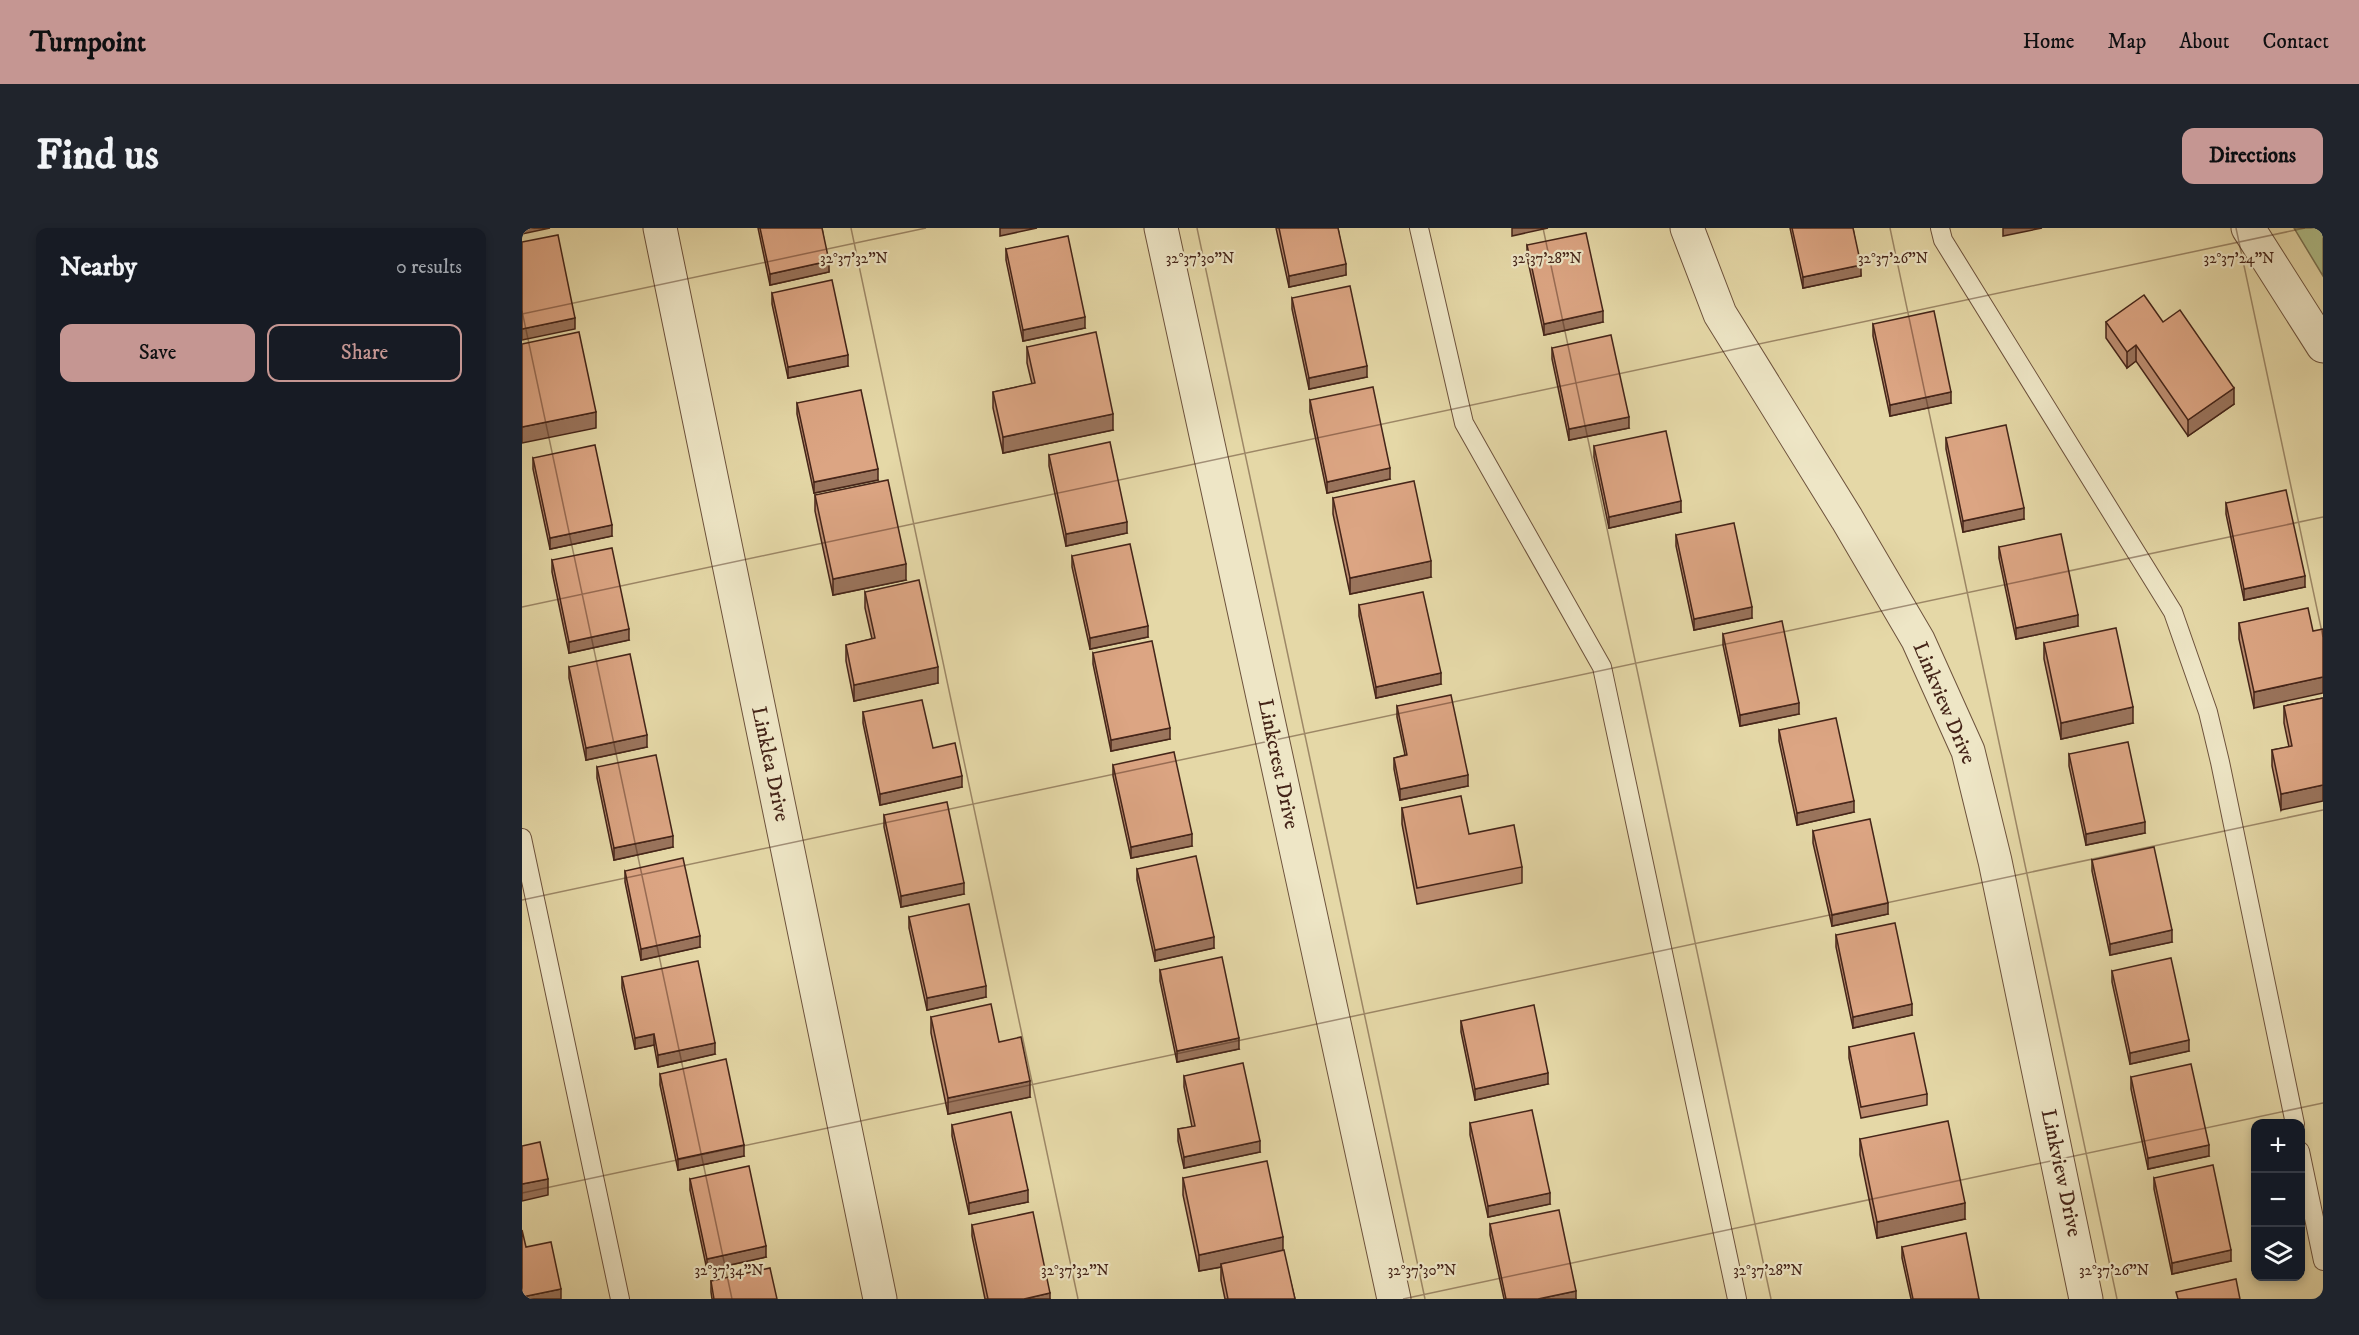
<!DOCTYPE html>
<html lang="en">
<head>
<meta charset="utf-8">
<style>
	body { margin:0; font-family:"IM FELL DW Pica",serif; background:#20242c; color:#f1f3f6 }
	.controls { position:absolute; right:18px; bottom:18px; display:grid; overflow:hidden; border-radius:12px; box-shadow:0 3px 9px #0003 }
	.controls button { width:54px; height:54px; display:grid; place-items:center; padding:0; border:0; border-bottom:2px solid #363941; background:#171b24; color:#f1f3f6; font:30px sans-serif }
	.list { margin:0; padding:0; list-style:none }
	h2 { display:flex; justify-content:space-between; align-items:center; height:78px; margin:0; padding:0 24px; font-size:26px }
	h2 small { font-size:20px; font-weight:400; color:#9ea1a6 }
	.actions { display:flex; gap:12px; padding:18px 24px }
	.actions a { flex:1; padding:14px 0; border:2px solid #c59692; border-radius:12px; text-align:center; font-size:21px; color:#c59692 }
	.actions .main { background:#c59692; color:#111 }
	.icon { flex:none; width:33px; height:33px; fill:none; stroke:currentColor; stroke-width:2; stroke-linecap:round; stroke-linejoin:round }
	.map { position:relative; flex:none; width:1801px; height:1071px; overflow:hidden; border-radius:12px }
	header { display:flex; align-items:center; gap:36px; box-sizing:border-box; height:84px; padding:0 30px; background:#c59692; color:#111 }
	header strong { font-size:28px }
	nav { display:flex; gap:33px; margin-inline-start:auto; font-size:21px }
	.intro { display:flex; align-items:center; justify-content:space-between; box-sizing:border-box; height:144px; padding:0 36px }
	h1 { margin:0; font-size:42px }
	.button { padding:15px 27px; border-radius:12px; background:#c59692; color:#111; font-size:21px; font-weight:700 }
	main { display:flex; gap:36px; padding:0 36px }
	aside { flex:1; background:#171b24; border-radius:12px; box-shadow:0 3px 9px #0003 }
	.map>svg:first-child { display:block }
	.green { fill:#b0bf8a; stroke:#7a7252; stroke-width:1.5 }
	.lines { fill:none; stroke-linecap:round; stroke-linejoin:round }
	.lane-casing { stroke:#6d523c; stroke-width:20 }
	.street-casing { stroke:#6d523c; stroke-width:35 }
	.lane { stroke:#eee6c6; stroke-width:18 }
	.street { stroke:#eee6c6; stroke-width:33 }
	.wall { fill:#bd8e71; stroke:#452519; stroke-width:1.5 }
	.shaded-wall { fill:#9a745c; stroke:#452519; stroke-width:1.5 }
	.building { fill:#dca583; stroke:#452519; stroke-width:1.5 }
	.ticks { fill:none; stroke:#452519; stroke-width:1.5; stroke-opacity:0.45 }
	.labels { text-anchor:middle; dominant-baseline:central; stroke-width:4.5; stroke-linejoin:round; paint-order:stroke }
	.street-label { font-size:21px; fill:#452519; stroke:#eee6c6 }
	.ticks-label { font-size:15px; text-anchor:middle; fill:#452519; stroke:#eee6c6; stroke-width:4.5; stroke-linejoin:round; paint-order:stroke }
</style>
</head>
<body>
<header>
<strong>Turnpoint</strong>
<nav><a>Home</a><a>Map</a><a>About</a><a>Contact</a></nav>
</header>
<div class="intro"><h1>Find us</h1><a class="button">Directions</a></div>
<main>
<aside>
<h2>Nearby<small>0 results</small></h2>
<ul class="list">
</ul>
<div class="actions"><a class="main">Save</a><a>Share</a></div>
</aside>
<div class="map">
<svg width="1801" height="1071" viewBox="0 0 1801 1071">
	<rect width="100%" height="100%" fill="#e5d8a7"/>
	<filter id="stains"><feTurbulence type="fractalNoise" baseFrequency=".00333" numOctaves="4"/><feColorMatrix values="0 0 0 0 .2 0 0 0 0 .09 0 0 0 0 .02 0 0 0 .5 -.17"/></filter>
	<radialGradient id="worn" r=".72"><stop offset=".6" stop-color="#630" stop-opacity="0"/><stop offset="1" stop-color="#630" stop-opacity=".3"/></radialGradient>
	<path class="green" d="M1772 0H1801V48Z"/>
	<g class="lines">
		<g class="lane-casing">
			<g id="lane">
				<path d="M897 0 942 195 1080 439 1215 1071"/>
				<path d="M1418 0 1421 12 1651 384 1686 484 1698 534 1773 896"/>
				<path d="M0 610 98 1071"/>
				<path d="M1778 923 1801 1033"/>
			</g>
		</g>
		<g class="street-casing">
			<g id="street">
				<path d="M138 0 358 1071"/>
				<path d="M639 0 872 1071"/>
				<path d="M1165 0 1198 86 1325 291 1396 412 1446 523 1473 633 1564 1071"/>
				<path d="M1726 0 1801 118"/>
			</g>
		</g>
		<use href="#lane" class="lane"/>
		<use href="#street" class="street"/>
	</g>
	<g class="wall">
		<path d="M236 0H300L307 44 248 57Z"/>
		<path d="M754 0H816L824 47 767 59Z"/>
		<path d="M1268 0H1331L1339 48 1281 60Z"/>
		<path d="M1005 17 1081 94 1022 107 1005 29Z"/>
		<path d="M484 21 563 100 501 113 484 32Z"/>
		<path d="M250 65 326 138 266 150 250 76Z"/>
		<path d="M770 70 845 149 787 161 770 81Z"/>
		<path d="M1584 94H1641L1712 176 1666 208 1614 133 1605 140 1584 110Z"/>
		<path d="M1351 96 1429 175 1368 188 1351 108Z"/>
		<path d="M505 119 591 202 481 225 471 180V164L510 156 505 135Z"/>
		<path d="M1030 120 1107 200 1047 212 1030 131Z"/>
		<path d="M788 172 868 251 805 265 788 184Z"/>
		<path d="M275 175 356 252 292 265 275 186Z"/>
		<path d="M1424 210 1502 291 1441 304 1424 221Z"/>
		<path d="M1072 218 1159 284 1087 300 1072 229Z"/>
		<path d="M527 227 605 305 544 318 527 238Z"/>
		<path d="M11 230 90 308 28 321 11 241Z"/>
		<path d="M293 267 384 352 311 367 293 283Z"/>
		<path d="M811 270 909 349 828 366 811 286Z"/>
		<path d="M1704 275 1783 359 1722 372 1704 286Z"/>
		<path d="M1154 307 1230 390 1172 402 1154 318Z"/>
		<path d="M1477 319 1556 398 1494 411 1477 330Z"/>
		<path d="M550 328 626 409 568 421 550 339Z"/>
		<path d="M30 332 107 412 47 425 30 344Z"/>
		<path d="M343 364 416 455 332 473 324 433V417L350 411 343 380Z"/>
		<path d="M837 377 919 456 854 470 837 388Z"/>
		<path d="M1717 395 1791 403 1732 480 1717 411Z"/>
		<path d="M1201 406 1277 486 1218 498 1201 417Z"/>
		<path d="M1522 415 1611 495 1539 511 1522 431Z"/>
		<path d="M571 425 648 511 589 523 571 436Z"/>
		<path d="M47 439 125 519 64 532 47 450Z"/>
		<path d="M1801 470 1759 582 1750 538V522L1767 519 1762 495V478Z"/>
		<path d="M875 478 946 558 878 572 872 541V530L883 527 875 489Z"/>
		<path d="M341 484 411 520 440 559 358 577 341 495Z"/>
		<path d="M1257 502 1332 584 1275 597 1257 513Z"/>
		<path d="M1547 526 1623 605 1564 617 1547 538Z"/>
		<path d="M591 537 670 618 609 630 591 548Z"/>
		<path d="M75 539 151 619 92 632 75 550Z"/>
		<path d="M880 580 1000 639V655L895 676 880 596Z"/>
		<path d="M362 587 442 666 379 679 362 599Z"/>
		<path d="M1291 603 1366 686 1310 698 1291 615Z"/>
		<path d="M1570 632 1650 714 1588 727 1570 643Z"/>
		<path d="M615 641 692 720 633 733 615 652Z"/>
		<path d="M103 643 178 719 119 732 103 654Z"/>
		<path d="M387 689 464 769 405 782 387 700Z"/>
		<path d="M1314 707 1390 787 1331 800 1314 719Z"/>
		<path d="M638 742 717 821 655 834 638 753Z"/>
		<path d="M1590 743 1667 823 1608 836 1590 754Z"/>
		<path d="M100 749 193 826 136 839 132 817 113 821 100 760Z"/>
		<path d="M409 789 508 869 426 886 409 805Z"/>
		<path d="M939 793 1026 856 953 872 939 804Z"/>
		<path d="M1327 819 1405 866V877L1339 890 1327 830Z"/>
		<path d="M138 846 222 928 156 942 138 857Z"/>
		<path d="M662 848 738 924 662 940 656 913V901L670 899 662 859Z"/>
		<path d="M1609 849 1687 928 1626 941 1609 861Z"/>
		<path d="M948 895 1028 976 966 989 948 907Z"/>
		<path d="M430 897 506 974 447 986 430 908Z"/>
		<path d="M1338 911 1443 991 1355 1010 1338 927Z"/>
		<path d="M661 950 761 1023 773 1071H703L699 1052V1039L677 1043 661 967Z"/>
		<path d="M1632 950 1709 1033 1650 1046 1632 961Z"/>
		<path d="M168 951 244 1029 185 1042 168 962Z"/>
		<path d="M968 996 1054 1071H982L968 1007Z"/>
		<path d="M450 997 528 1071H463L450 1008Z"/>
		<path d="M1380 1019 1457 1071H1389L1380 1030Z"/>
		<path d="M189 1053 255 1071H190L189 1064Z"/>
	</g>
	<g class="shaded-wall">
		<path d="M0 0H28L0 6Z"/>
		<path d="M478 0H515L478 8Z"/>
		<path d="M990 0H1026L990 8Z"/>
		<path d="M1481 0H1520L1481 8Z"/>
		<path d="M307 33V44L248 57V46Z"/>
		<path d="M824 36V47L767 59V48Z"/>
		<path d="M1339 37V48L1281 60V49Z"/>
		<path d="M1081 83V94L1022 107V96Z"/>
		<path d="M563 89V100L501 113V102Z"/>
		<path d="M53 90V101L0 112V101Z"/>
		<path d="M1614 117V133L1605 140V124Z"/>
		<path d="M326 127V138L266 150V139Z"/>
		<path d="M845 138V149L787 161V150Z"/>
		<path d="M1712 160V176L1666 208V192Z"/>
		<path d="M1429 164V175L1368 188V177Z"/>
		<path d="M74 184V200L0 215V199Z"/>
		<path d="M591 186V202L481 225V209Z"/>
		<path d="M1107 189V200L1047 212V201Z"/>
		<path d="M868 240V251L805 265V254Z"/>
		<path d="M356 241V252L292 265V254Z"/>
		<path d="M1159 273V284L1087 300V289Z"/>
		<path d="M1502 280V291L1441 304V293Z"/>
		<path d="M605 294V305L544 318V306Z"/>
		<path d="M90 297V308L28 321V310Z"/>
		<path d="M909 333V349L828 366V350Z"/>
		<path d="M384 336V352L311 367V351Z"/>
		<path d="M1783 348V359L1722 372V361Z"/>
		<path d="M1230 379V390L1172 402V391Z"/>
		<path d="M1556 387V398L1494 411V400Z"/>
		<path d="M626 398V409L568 421V410Z"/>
		<path d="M107 401V412L47 425V414Z"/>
		<path d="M416 439V455L332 473V457Z"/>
		<path d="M919 445V456L854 470V459Z"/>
		<path d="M1801 449V465L1732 480V464Z"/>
		<path d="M1277 475V486L1218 498V487Z"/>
		<path d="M1611 479V495L1539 511V495Z"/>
		<path d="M648 500V511L589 523V512Z"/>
		<path d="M125 507V519L64 532V520Z"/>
		<path d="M946 547V558L878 572V561Z"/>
		<path d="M440 548V559L358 577V566Z"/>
		<path d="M1801 557V573L1759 582V566Z"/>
		<path d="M1332 573V584L1275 597V585Z"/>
		<path d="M1623 594V605L1564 617V606Z"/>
		<path d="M670 606V618L609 630V619Z"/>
		<path d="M151 608V619L92 632V620Z"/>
		<path d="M442 655V666L379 679V668Z"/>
		<path d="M1366 675V686L1310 698V687Z"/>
		<path d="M1650 702V714L1588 727V716Z"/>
		<path d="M178 708V719L119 732V721Z"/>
		<path d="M692 709V720L633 733V722Z"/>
		<path d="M464 758V769L405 782V770Z"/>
		<path d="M1390 776V787L1331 800V789Z"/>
		<path d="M132 806V817L113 821V810Z"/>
		<path d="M717 810V821L655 834V823Z"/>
		<path d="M1667 812V823L1608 836V825Z"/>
		<path d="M193 815V826L136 839V827Z"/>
		<path d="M1026 845V856L953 872V861Z"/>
		<path d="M508 853V869L426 886V870Z"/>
		<path d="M738 913V924L662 940V929Z"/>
		<path d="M222 917V928L156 942V931Z"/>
		<path d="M1687 917V928L1626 941V930Z"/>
		<path d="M26 951V967L0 973V956Z"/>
		<path d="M506 962V974L447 986V975Z"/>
		<path d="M1028 965V976L966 989V978Z"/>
		<path d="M1443 975V991L1355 1010V994Z"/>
		<path d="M761 1009V1026L699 1036V1039L677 1043V1027Z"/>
		<path d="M244 1018V1029L185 1042V1031Z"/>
		<path d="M1709 1022V1033L1650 1046V1035Z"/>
		<path d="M39 1061V1071H0V1069Z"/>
		<path d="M1054 1063V1071H1016Z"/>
		<path d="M528 1065V1071H502Z"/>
	</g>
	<g class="building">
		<path d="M238 0H300L307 33 248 46Z"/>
		<path d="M757 0H816L824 36 767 48Z"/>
		<path d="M1270 0H1331L1339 37 1281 49Z"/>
		<path d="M1064 5 1081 83 1022 96 1005 17Z"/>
		<path d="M36 7 53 90 0 101V14Z"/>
		<path d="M546 8 563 89 501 102 484 21Z"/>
		<path d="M310 52 326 127 266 139 250 65Z"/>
		<path d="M828 58 845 138 787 150 770 70Z"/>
		<path d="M1622 67 1641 94 1658 82 1712 160 1666 192 1614 117 1605 124 1584 94Z"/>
		<path d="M1412 83 1429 164 1368 177 1351 96Z"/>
		<path d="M57 104 74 184 0 199V116Z"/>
		<path d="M574 104 591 186 481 209 471 164 513 155 505 119Z"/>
		<path d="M1089 107 1107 189 1047 201 1030 120Z"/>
		<path d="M851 159 868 240 805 254 788 172Z"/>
		<path d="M339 162 356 241 292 254 275 175Z"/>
		<path d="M1484 197 1502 280 1441 293 1424 210Z"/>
		<path d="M1144 203 1159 273 1087 289 1072 218Z"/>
		<path d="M588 214 605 294 544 306 527 227Z"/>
		<path d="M73 217 90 297 28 310 11 230Z"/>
		<path d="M366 252 384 336 311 351 293 267Z"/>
		<path d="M892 253 909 333 828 350 811 270Z"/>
		<path d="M1764 262 1783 348 1722 361 1704 275Z"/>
		<path d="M1212 295 1230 379 1172 391 1154 307Z"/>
		<path d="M1539 306 1556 387 1494 400 1477 319Z"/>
		<path d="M608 316 626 398 568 410 550 328Z"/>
		<path d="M90 320 107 401 47 414 30 332Z"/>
		<path d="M397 352 416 439 332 457 324 417 353 410 343 364Z"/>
		<path d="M901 364 919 445 854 459 837 377Z"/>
		<path d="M1786 380 1791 403 1801 401V449L1732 464 1717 395Z"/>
		<path d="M1260 393 1277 475 1218 487 1201 406Z"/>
		<path d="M1594 400 1611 479 1539 495 1522 415Z"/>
		<path d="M630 413 648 500 589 512 571 425Z"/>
		<path d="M108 426 125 507 64 520 47 439Z"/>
		<path d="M929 467 946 547 878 561 872 530 885 527 875 478Z"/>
		<path d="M1801 470V557L1759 566 1750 522 1770 518 1762 478Z"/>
		<path d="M400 472 411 520 433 515 440 548 358 566 341 484Z"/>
		<path d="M1314 490 1332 573 1275 585 1257 502Z"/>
		<path d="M1606 514 1623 594 1564 606 1547 526Z"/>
		<path d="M652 524 670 606 609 619 591 537Z"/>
		<path d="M134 527 151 608 92 620 75 539Z"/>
		<path d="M939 568 947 606 992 597 1000 639 895 660 880 580Z"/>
		<path d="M425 574 442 655 379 668 362 587Z"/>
		<path d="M1348 591 1366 675 1310 687 1291 603Z"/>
		<path d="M1632 619 1650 702 1588 716 1570 632Z"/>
		<path d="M674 628 692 709 633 722 615 641Z"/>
		<path d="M161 630 178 708 119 721 103 643Z"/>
		<path d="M447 676 464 758 405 770 387 689Z"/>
		<path d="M1373 695 1390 776 1331 789 1314 707Z"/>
		<path d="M700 729 717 810 655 823 638 742Z"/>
		<path d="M1649 730 1667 812 1608 825 1590 743Z"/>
		<path d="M176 733 193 815 136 827 132 806 113 810 100 749Z"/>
		<path d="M469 776 477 814 499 809 508 853 426 870 409 789Z"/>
		<path d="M1012 777 1026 845 953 861 939 793Z"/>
		<path d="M1392 805 1405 866 1339 879 1327 819Z"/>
		<path d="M204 831 222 917 156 931 138 846Z"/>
		<path d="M721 835 738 913 662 929 656 901 673 898 662 848Z"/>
		<path d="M1669 836 1687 917 1626 930 1609 849Z"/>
		<path d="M1010 882 1028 965 966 978 948 895Z"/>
		<path d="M489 884 506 962 447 975 430 897Z"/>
		<path d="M1426 893 1443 975 1355 994 1338 911Z"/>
		<path d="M18 914 26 951 0 956V918Z"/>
		<path d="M745 933 761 1009 677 1027 661 950Z"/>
		<path d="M1691 937 1709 1022 1650 1035 1632 950Z"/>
		<path d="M227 938 244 1018 185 1031 168 951Z"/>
		<path d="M1037 982 1054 1063 1016 1071H984L968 996Z"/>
		<path d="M511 984 528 1065 502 1071H466L450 997Z"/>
		<path d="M0 1002 4 1019 29 1014 39 1061 0 1069Z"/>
		<path d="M1444 1005 1457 1071H1391L1380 1019Z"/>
		<path d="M762 1022 773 1071H706L699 1036Z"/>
		<path d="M248 1040 255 1071H192L189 1053Z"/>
		<path d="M1714 1051 1718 1071H1656L1654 1064Z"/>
	</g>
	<path class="ticks" d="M329 0 556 1071M675 0 903 1071M1021 0 1249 1071M1368 0 1595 1071M1714 0 1801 409M0 83 210 1071M0 86 404 0M0 379 1783 0M0 672 1801 289M0 965 1801 582M881 1071 1801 875"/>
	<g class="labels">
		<g class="street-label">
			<text transform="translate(1422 475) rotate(67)">Linkview Drive</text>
			<text transform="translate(248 536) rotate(78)">Linklea Drive</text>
			<text transform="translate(756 536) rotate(78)">Linkcrest Drive</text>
			<text transform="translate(1539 945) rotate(78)">Linkview Drive</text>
		</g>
	</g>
	<g class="ticks-label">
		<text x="332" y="35">32°37'32"N</text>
		<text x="678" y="35">32°37'30"N</text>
		<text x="1025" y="35">32°37'28"N</text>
		<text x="1371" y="35">32°37'26"N</text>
		<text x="1717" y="35">32°37'24"N</text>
		<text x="207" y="1047">32°37'34"N</text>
		<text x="553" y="1047">32°37'32"N</text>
		<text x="900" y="1047">32°37'30"N</text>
		<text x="1246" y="1047">32°37'28"N</text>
		<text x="1592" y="1047">32°37'26"N</text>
	</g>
	<rect width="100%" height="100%" filter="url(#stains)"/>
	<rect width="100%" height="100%" fill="url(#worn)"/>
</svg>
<div class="controls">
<button>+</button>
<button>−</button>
<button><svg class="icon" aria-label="layers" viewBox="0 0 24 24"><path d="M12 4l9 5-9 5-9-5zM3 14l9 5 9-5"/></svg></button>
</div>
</div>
</main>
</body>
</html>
